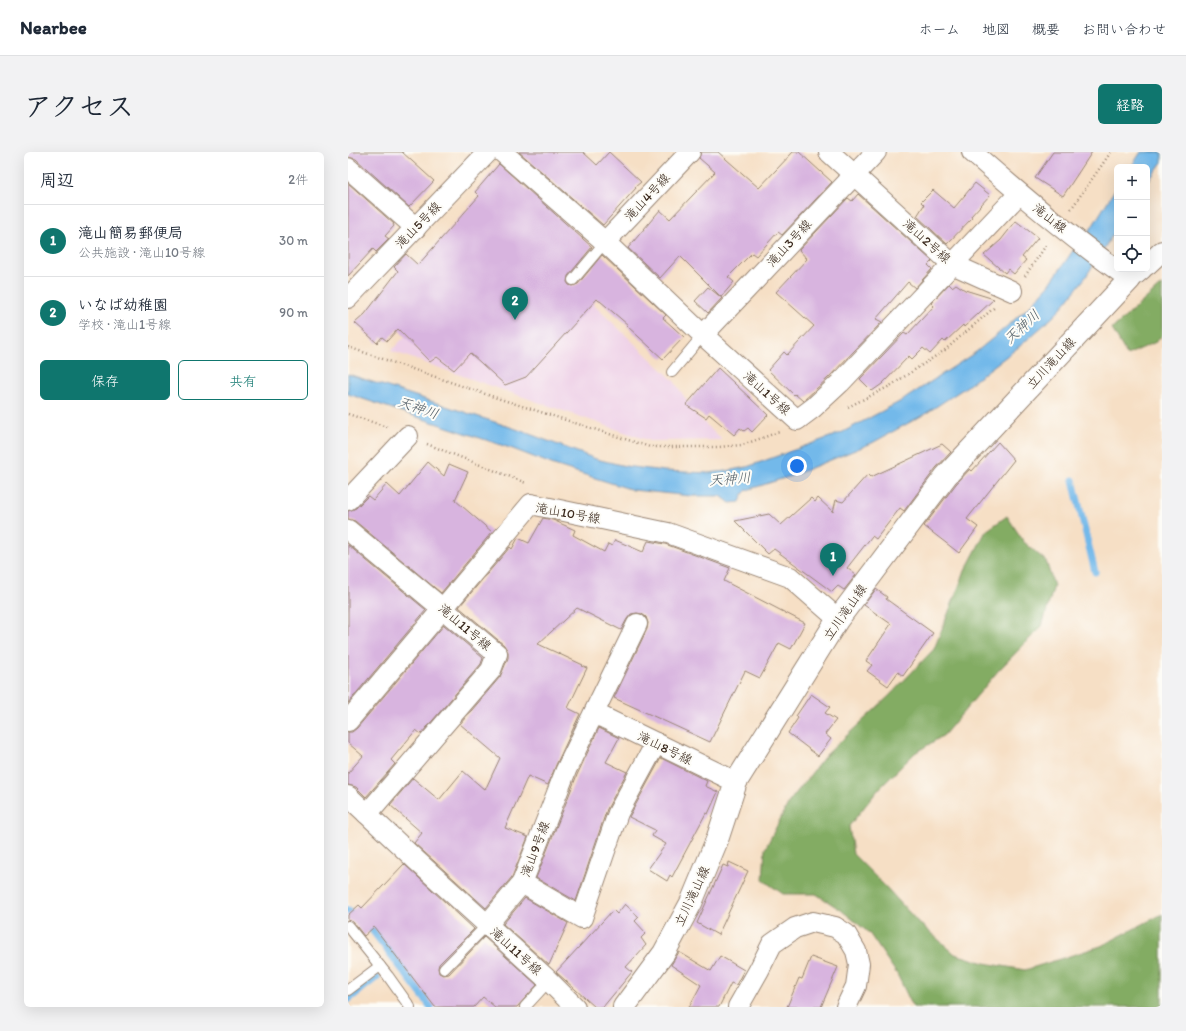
<!DOCTYPE html>
<html lang="ja">
<head>
<meta charset="utf-8">
<style>
	body { margin:0; font-family:Itim,"Klee One",sans-serif; background:#f2f2f3; color:#1f2937 }
	.controls { position:absolute; right:12px; top:12px; display:grid; overflow:hidden; border-radius:6px; box-shadow:0 4px 16px #0002 }
	.controls button { width:36px; height:36px; display:grid; place-items:center; padding:0; border:0; border-bottom:1px solid #e0e1e3; background:#fff; color:#1f2937; font:20px sans-serif }
	.you { position:absolute; left:449px; top:314px; width:14px; height:14px; margin:-10px; border:3px solid #fff; border-radius:50%; background:#1a73e8; box-shadow:0 0 0 6px #1a73e833 }
	.badge { display:grid; place-items:center; width:26px; height:26px; border-radius:50%; background:#0f766e; color:#fff; font-size:13px; font-weight:700 }
	.pin { position:absolute; translate:-50% -33px; filter:drop-shadow(0 1px 2px #0008) }
	.pin::after { content:''; position:absolute; top:21px; width:14px; height:12px; background:inherit; clip-path:polygon(0 0,100% 0,50% 100%) }
	.list { margin:0; padding:0; list-style:none }
	h2 { display:flex; justify-content:space-between; align-items:center; height:52px; margin:0; padding:0 16px; font-size:17px }
	h2 small { font-size:13px; font-weight:400; color:#747a83 }
	.list li { display:grid; grid-template-columns:26px 1fr auto; gap:12px; align-items:center; box-sizing:border-box; height:72px; padding:0 16px; border-top:1px solid #e0e1e3 }
	.list b { display:block; font-size:15px; white-space:nowrap }
	.list p { margin:0; font-size:13px; white-space:nowrap; color:#747a83 }
	.list em { font-size:13px; font-style:normal; color:#747a83 }
	.actions { display:flex; gap:8px; padding:12px 16px }
	.actions a { flex:1; padding:9px 0; border:1px solid #0f766e; border-radius:6px; text-align:center; font-size:14px; color:#0f766e }
	.actions .main { background:#0f766e; color:#fff }
	.icon { flex:none; width:22px; height:22px; fill:none; stroke:currentColor; stroke-width:2; stroke-linecap:round; stroke-linejoin:round }
	.map { position:relative; flex:none; width:814px; height:855px; overflow:hidden; border-radius:6px }
	header { display:flex; align-items:center; gap:24px; box-sizing:border-box; height:56px; padding:0 20px; background:#fff; border-bottom:1px solid #e0e1e3 }
	header strong { font-size:19px }
	nav { display:flex; gap:22px; margin-inline-start:auto; font-size:14px }
	.intro { display:flex; align-items:center; justify-content:space-between; box-sizing:border-box; height:96px; padding:0 24px }
	h1 { margin:0; font-size:28px }
	.button { padding:10px 18px; border-radius:6px; background:#0f766e; color:#fff; font-size:14px; font-weight:700 }
	main { display:flex; gap:24px; padding:0 24px }
	aside { flex:1; background:#fff; border-radius:6px; box-shadow:0 4px 16px #0002 }
	.map>svg:first-child { display:block }
	.built { fill:#eed0e7 }
	.forest { fill:#83ac64; stroke:#5f6b41 }
	.water { fill:#73b9ea; stroke:#577284 }
	.lines { fill:none; stroke-linecap:round; stroke-linejoin:round }
	.stream { stroke:#73b9ea; stroke-width:7 }
	.building { fill:#d8b4df }
	.lane-casing { stroke:#988472; stroke-width:12 }
	.street-casing { stroke:#988472; stroke-width:22 }
	.secondary-casing { stroke:#988472; stroke-width:24 }
	.path { stroke:#988472; stroke-width:2.5; stroke-dasharray:1 3; stroke-linecap:butt }
	.lane { stroke:#fff; stroke-width:10 }
	.street { stroke:#fff; stroke-width:20 }
	.secondary { stroke:#fff; stroke-width:22 }
	.labels { text-anchor:middle; dominant-baseline:central; stroke-width:4; stroke-linejoin:round; paint-order:stroke }
	.street-label { font-size:13px; fill:#3b2a1e; stroke:#fdfcf7 }
	.water-label { font-size:14px; font-style:italic; fill:#4f5c65; stroke:#fdfcf7 }
</style>
</head>
<body>
<header>
<strong>Nearbee</strong>
<nav><a>ホーム</a><a>地図</a><a>概要</a><a>お問い合わせ</a></nav>
</header>
<div class="intro"><h1>アクセス</h1><a class="button">経路</a></div>
<main>
<aside>
<h2>周辺<small>2件</small></h2>
<ul class="list">
<li><span class="badge">1</span><div><b>滝山簡易郵便局</b><p>公共施設 · 滝山10号線</p></div><em>30 m</em></li>
<li><span class="badge">2</span><div><b>いなば幼稚園</b><p>学校 · 滝山1号線</p></div><em>90 m</em></li>
</ul>
<div class="actions"><a class="main">保存</a><a>共有</a></div>
</aside>
<div class="map">
<svg width="814" height="855" viewBox="0 0 814 855">
	<rect width="100%" height="100%" fill="#fdfcf7"/>
	<filter id="ink" filterUnits="userSpaceOnUse"><feTurbulence type="fractalNoise" baseFrequency=".025" numOctaves="2"/><feDisplacementMap in="SourceGraphic" scale="8" xChannelSelector="R" yChannelSelector="G"/><feConvolveMatrix kernelMatrix="1 2 1 2 8 2 1 2 1" color-interpolation-filters="sRGB"/></filter>
	<filter id="wash" filterUnits="userSpaceOnUse"><feTurbulence type="fractalNoise" baseFrequency=".012" numOctaves="4" result="noise"/><feDisplacementMap in="SourceGraphic" scale="16" xChannelSelector="R" yChannelSelector="G"/><feGaussianBlur stdDeviation="0.9" result="paint"/><feColorMatrix in="noise" values="0 0 0 0 0 0 0 0 0 0 0 0 0 0 0 0 0 1.4 0 .05"/><feComposite in="paint" operator="in"/></filter>
	<g filter="url(#wash)">
		<rect width="100%" height="100%" fill="#f6dfc5"/>
		<path class="built" d="M159 77 230 138 326 229 348 263 374 288 302 289 43 199Z"/>
		<g class="forest">
			<path d="M814 133V183L808 190 779 203 764 177 812 134Z"/>
			<path d="M659 364 676 390 698 409 706 434 694 474 650 519 596 583 567 601 530 638 501 674 505 702 538 735 569 769 607 802 637 811 677 818 753 794 814 762V855H565L549 822 521 781 493 758 468 742H435L415 728 417 697 441 650 477 604 541 544 586 497 617 419 638 379Z"/>
		</g>
		<g class="water">
			<path d="M793 0H814V10L799 31V15H783Z"/>
			<path d="M769 34V76L737 126 718 150 706 164 672 194 618 235 577 262 524 291 446 323 399 338 395 342 392 350 382 351 373 344H343L285 338 206 313 165 297 0 242V222L168 277 248 307 277 314 316 319 360 321 378 319 399 315 493 281 555 248 628 200 651 181 682 154 701 133 724 100 744 75Z"/>
		</g>
		<g class="lines">
			<g class="stream">
				<path d="M725 328 747 420"/>
				<path d="M0 758 8 768"/>
				<path d="M23 767 24 778 83 855"/>
				<path d="M0 848 29 825"/>
			</g>
		</g>
		<g id="blocks">
			<g class="building">
				<path d="M0 0H54L86 29 61 55 8 7 0 5Z"/>
				<path d="M171 0H235L249 13 261 0 293 30 287 35 288 36 255 73Z"/>
				<path d="M353 0H370L411 36 445 0H451L484 30 434 83 430 80 408 104 404 101 380 125 386 130 373 145 332 104 312 126 280 96 312 58 322 67 367 20 351 6Z"/>
				<path d="M705 0H744L715 44 687 26Z"/>
				<path d="M151 12 244 95 220 124 219 130 221 133 224 134 230 132 254 103 318 163 315 166 336 185 315 207 279 174 280 173 252 149H251L249 147 178 225 157 233 122 201 106 218 89 205 82 210 50 177 39 189 34 185 29 191 7 171 17 162 50 119 46 115 58 102 70 113 131 44 127 40Z"/>
				<path d="M0 31 46 72H45L46 74 37 84 41 87 28 100 25 97 0 124Z"/>
				<path d="M627 31 642 43 623 64 624 66 599 92 569 64 576 53 573 50 585 38 606 56Z"/>
				<path d="M510 42 584 109 580 113 584 117 567 136 560 130 528 167 534 170 480 226 455 249 447 242 446 243 420 218 436 200 439 203 466 174 428 140 459 107 451 98 500 46 504 49Z"/>
				<path d="M668 69 690 86 674 105 678 108 666 122 660 117 657 121 636 103 653 88Z"/>
				<path d="M601 132 604 135 608 132 617 138 646 147 616 175 615 173 597 190 595 188 582 202 575 196 564 207 561 204 534 232 524 239 512 227 556 181 559 183 586 154 583 151Z"/>
				<path d="M360 135 374 146 360 161 347 149Z"/>
				<path d="M370 216 420 263 404 280 400 276 396 279 392 276 386 283 361 262 358 266 338 253Z"/>
				<path d="M650 290 666 308 619 367 630 375 611 401 576 374 608 332 622 317 624 319Z"/>
				<path d="M594 292 603 300 588 316 556 359 552 356 528 387 524 384 499 416 508 423 496 438 490 434 484 440 479 436 426 397 420 402 387 369 421 362 433 373 463 346 467 350 470 346 485 360 488 348 495 350 520 322 523 325Z"/>
				<path d="M80 310 96 324 101 312 120 320 107 348 144 380 93 441 7 369 0 367V359L8 356 20 344 25 348 39 332 52 344Z"/>
				<path d="M195 366 205 368 227 378 225 383 256 400 260 392 264 394 267 388 295 400 300 389 317 392 382 416 376 429 457 471 443 497 431 491 412 526 397 519 362 590 266 546 299 477 300 471 298 465 294 462 289 461 283 462 279 467 273 478 229 456 190 492 235 513 234 514 239 516 220 556 232 562 208 613 200 633 180 624 157 676 180 685 164 725 138 756 66 691 74 681 42 653 65 626 91 648 115 619 137 638 152 606 112 572 152 525 160 506V500L156 493 111 455 162 395 164 397 170 386 181 391Z"/>
				<path d="M0 393 78 458 0 551Z"/>
				<path d="M528 437 539 445 538 447 585 481 555 524 550 520 540 534 519 519 524 513 518 509 543 472 516 453Z"/>
				<path d="M96 473 135 506 133 512 73 582 68 578 43 608 47 612 18 645 8 635 0 633V621L15 604 0 591V580H4L9 576Z"/>
				<path d="M463 542 482 555 477 561 488 568 477 582 483 587 470 604 440 581 450 566 448 564Z"/>
				<path d="M251 576 271 586 258 610 279 620 259 657 228 749 188 726 229 623Z"/>
				<path d="M313 606 359 629 357 634 370 640 360 662 358 661 324 725 322 723 319 729 300 717 318 692 304 684 307 678 281 665Z"/>
				<path d="M381 710 400 719 370 783 349 771 375 713 380 715Z"/>
				<path d="M56 712 126 777 91 812 90 816 91 821 95 823 101 822 136 785 189 833 169 855H147L135 845 126 855H87L26 775 16 784 5 770 0 768V763L11 753 14 756Z"/>
				<path d="M177 746 220 771 201 813 155 772Z"/>
				<path d="M277 752 291 765 287 769 298 781 293 786 298 793 278 815 284 820 255 855H247L208 820 265 758 269 762Z"/>
				<path d="M331 800 363 819 372 804 396 818 388 833 383 831 371 855H341L353 833 323 813Z"/>
				<path d="M463 805 490 815 473 855H439L451 826 454 827Z"/>
			</g>
		</g>
	</g>
	<g filter="url(#ink)">
		<use href="#blocks" fill-opacity="0" stroke="#988472" stroke-width="1"/>
		<g class="lines">
			<g class="lane-casing">
				<g id="lane">
					<path d="M225 128 257 90"/>
					<path d="M324 220 355 183"/>
					<path d="M0 774 40 824 62 855"/>
					<path d="M96 817 139 773"/>
					<path d="M0 838 32 814"/>
					<path d="M177 855 201 829"/>
				</g>
			</g>
			<g class="street-casing">
				<g id="street">
					<path d="M154 0 257 90 355 183 449 268 465 256 492 231 671 42"/>
					<path d="M481 0 604 112 664 139"/>
					<path d="M624 0C675 45 727 89 782 127L794 117"/>
					<path d="M0 16 68 76"/>
					<path d="M257 90 342 0"/>
					<path d="M799 113 814 99"/>
					<path d="M0 146 140 0"/>
					<path d="M355 183 528 0"/>
					<path d="M0 348 60 284"/>
					<path d="M0 378 149 502 143 518 19 662"/>
					<path d="M289 472 218 618 174 731 234 766 270 661 308 591"/>
					<path d="M246 561 388 630"/>
					<path d="M0 569 183 352 320 381 442 425 490 467"/>
					<path d="M0 644 69 709 198 826 227 855"/>
					<path d="M139 773 174 731"/>
					<path d="M390 855 411 818 424 792 447 776 465 770 487 775 498 782 508 799 511 812 508 834 498 855"/>
				</g>
			</g>
			<g class="secondary-casing">
				<path id="secondary" d="M276 855 316 801 343 751 369 688 388 630 490 467 598 324 782 127"/>
			</g>
			<g class="path">
				<path d="M723 57 763 0"/>
				<path d="M677 124 699 92"/>
				<path d="M0 195 149 246 302 295H371L394 293 431 280"/>
				<path d="M500 255 542 234 597 198 647 155"/>
				<path d="M0 262 39 275"/>
				<path d="M79 292 178 331"/>
			</g>
			<use href="#lane" class="lane"/>
			<use href="#street" class="street"/>
			<use href="#secondary" class="secondary"/>
		</g>
	</g>
	<g class="labels">
		<g class="street-label">
			<text transform="translate(299 45) rotate(-47)">滝山4号線</text>
			<text transform="translate(702 66) rotate(38)">滝山線</text>
			<text transform="translate(70 73) rotate(-46)">滝山5号線</text>
			<text transform="translate(579 89) rotate(42)">滝山2号線</text>
			<text transform="translate(441 91) rotate(-47)">滝山3号線</text>
			<text transform="translate(703 211) rotate(-47)">立川滝山線</text>
			<text transform="translate(419 241) rotate(42)">滝山1号線</text>
			<text transform="translate(220 361) rotate(10)">滝山10号線</text>
			<text transform="translate(497 460) rotate(-55)">立川滝山線</text>
			<text transform="translate(117 475) rotate(40)">滝山11号線</text>
			<text transform="translate(317 596) rotate(26)">滝山8号線</text>
			<text transform="translate(187 697) rotate(-69)">滝山9号線</text>
			<text transform="translate(344 744) rotate(-65)">立川滝山線</text>
			<text transform="translate(168 799) rotate(42)">滝山11号線</text>
		</g>
		<g class="water-label">
			<text transform="translate(674 175) rotate(-43)">天神川</text>
			<text transform="translate(70 256) rotate(19)">天神川</text>
			<text transform="translate(382 327) rotate(-4)">天神川</text>
		</g>
	</g>
</svg>
<div class="controls">
<button>+</button>
<button>−</button>
<button><svg class="icon" aria-label="locate" viewBox="0 0 24 24"><circle cx="12" cy="12" r="6"/><path d="M12 2v4M12 18v4M2 12h4M18 12h4"/></svg></button>
</div>
<div class="you"></div>
<div class="pin badge" style="left:485px;top:424px">1</div>
<div class="pin badge" style="left:167px;top:168px">2</div>
</div>
</main>
</body>
</html>
